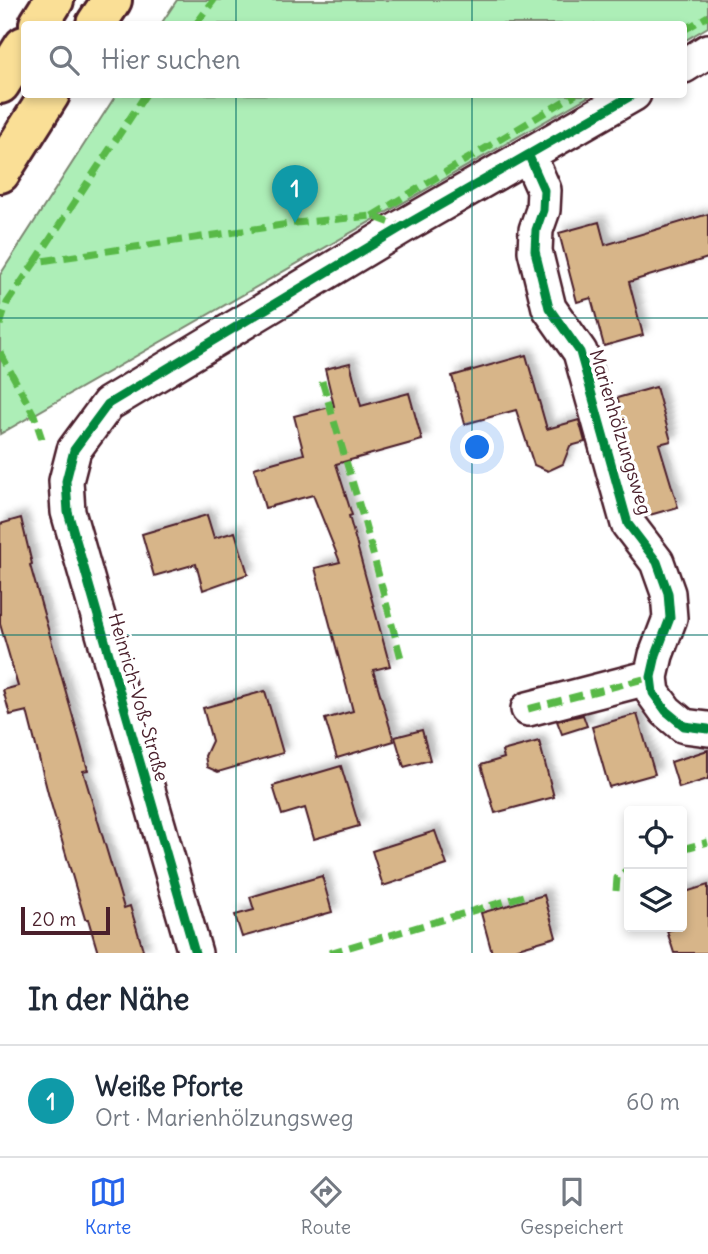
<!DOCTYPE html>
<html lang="de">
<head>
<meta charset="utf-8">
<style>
	body { margin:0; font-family:Delius,sans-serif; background:#f6f6f7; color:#1f2937 }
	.controls { position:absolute; right:21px; bottom:21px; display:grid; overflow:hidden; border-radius:7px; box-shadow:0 4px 10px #0003 }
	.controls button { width:63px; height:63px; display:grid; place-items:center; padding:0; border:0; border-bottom:2px solid #e0e1e3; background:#fff; color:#1f2937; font:35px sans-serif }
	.scale { position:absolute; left:21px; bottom:18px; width:89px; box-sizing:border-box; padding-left:7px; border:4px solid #4a1f2b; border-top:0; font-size:19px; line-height:24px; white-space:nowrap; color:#4a1f2b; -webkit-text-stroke:5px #fff; paint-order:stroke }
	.you { position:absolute; left:478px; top:448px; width:24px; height:24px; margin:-18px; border:5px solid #fff; border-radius:50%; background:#1a73e8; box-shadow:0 0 0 10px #1a73e833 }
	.badge { display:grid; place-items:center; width:46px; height:46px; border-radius:50%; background:#2563eb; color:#fff; font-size:23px; font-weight:700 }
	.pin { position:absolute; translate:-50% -58px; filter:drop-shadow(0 2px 4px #0008) }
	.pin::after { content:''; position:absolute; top:37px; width:24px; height:21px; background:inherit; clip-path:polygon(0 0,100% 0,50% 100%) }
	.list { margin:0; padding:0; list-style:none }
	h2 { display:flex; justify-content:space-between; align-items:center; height:91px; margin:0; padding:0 28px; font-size:30px }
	h2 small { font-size:23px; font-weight:400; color:#747a83 }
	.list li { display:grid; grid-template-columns:46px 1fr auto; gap:21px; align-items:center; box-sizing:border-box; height:112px; padding:0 28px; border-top:2px solid #e0e1e3 }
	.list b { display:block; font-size:26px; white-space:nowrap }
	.list p { margin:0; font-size:23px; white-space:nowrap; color:#747a83 }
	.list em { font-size:23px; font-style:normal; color:#747a83 }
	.icon { flex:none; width:38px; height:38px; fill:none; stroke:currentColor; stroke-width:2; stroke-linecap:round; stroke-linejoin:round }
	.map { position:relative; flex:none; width:708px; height:953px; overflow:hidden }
	.search { position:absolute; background:#fff; box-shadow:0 4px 10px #0003; left:21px; right:21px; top:21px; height:77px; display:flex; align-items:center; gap:18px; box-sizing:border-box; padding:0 24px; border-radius:7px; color:#747a83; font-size:26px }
	.sheet { height:203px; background:#fff }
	nav { display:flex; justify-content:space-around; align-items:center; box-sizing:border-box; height:98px; border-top:2px solid #e0e1e3; background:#fff; font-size:19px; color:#747a83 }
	nav a { display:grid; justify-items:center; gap:4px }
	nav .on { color:#2563eb }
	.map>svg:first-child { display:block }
	.green { fill:#adeeb7; stroke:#7c8671; stroke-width:2 }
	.building { fill:#d7b589; stroke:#4a1f2b; stroke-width:2; filter:url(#shadow) }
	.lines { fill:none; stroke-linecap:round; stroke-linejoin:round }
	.street-casing { stroke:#4a1f2b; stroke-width:38 }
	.highway-casing { stroke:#4a1f2b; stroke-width:44 }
	.street { stroke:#fff; stroke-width:33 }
	.highway { stroke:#fadf96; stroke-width:38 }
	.quiet { stroke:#58b947; stroke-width:7; stroke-dasharray:14 7; stroke-linecap:butt }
	.cycleway-casing { stroke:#fff; stroke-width:13 }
	.cycleway { stroke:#00873e; stroke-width:9 }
	.grid { fill:none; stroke:#0f766e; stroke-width:2; stroke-opacity:0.55 }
	.labels { text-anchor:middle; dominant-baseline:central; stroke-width:7; stroke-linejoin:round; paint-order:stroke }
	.street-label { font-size:19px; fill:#4a1f2b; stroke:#fff }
</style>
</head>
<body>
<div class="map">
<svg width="708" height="953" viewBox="0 0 708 953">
	<defs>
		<filter id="shadow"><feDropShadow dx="6" dy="-6" stdDeviation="3.5" flood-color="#0004"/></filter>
	</defs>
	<rect width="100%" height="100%" fill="#fff"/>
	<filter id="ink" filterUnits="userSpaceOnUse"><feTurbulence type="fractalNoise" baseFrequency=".0143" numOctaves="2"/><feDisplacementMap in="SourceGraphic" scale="14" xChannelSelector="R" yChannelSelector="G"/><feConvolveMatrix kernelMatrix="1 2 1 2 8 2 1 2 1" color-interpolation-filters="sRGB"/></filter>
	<g filter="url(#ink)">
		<g class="green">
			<path d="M177 0H708V27L684 41V24H161Z"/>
			<path d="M116 95V94L591 95 0 434V275Z"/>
		</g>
		<g class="building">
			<path d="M708 214V258L629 282 643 335 604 346 591 298 577 302 559 233 599 222 605 245Z"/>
			<path d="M526 355 547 429 579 420 585 442 570 446 563 464 548 471 534 465 516 410 465 424 452 376Z"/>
			<path d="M350 363 361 406 409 393 422 440 336 464 352 515 349 516 390 666 373 670 394 741 337 758 325 719 353 711 315 568 340 562 313 495 265 508 254 468 304 454 294 416 334 406 325 369Z"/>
			<path d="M656 387 671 441 659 444 678 507 646 516 616 410 621 409 617 398Z"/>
			<path d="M207 515 214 538 235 532 248 574 203 590 196 564 154 576 142 534Z"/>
			<path d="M21 518 32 564 30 565 88 770 83 771 124 908 130 906 144 953H98L88 919H85L49 797 27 711 10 715 3 690 18 686 0 624V524Z"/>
			<path d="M265 691 283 753 218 772 207 767 205 756 212 741 203 708Z"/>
			<path d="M637 714 655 774 609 787 592 727Z"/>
			<path d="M583 715 587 726 562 734 557 721Z"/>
			<path d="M422 730 430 760 404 767 395 737Z"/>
			<path d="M539 741 554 797 495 813 481 765 504 758 502 751Z"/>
			<path d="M708 750V779L679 788 671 762Z"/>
			<path d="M341 766 359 826 314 839 305 808 282 815 273 786Z"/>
			<path d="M435 831 447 865 383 886 372 851Z"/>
			<path d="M322 876 332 912 242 937 235 915 254 910 250 897Z"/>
			<path d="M708 885V953H674L667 931 682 927V893Z"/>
			<path d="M544 895 556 937 501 953H492L481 913Z"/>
		</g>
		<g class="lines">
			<g class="street-casing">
				<g id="street">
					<path d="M684 66 708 51"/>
					<path d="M529 156 544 190 543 210 536 230 535 251 549 308 580 352 628 524 657 562 668 593 670 618 656 655 651 677 653 693 666 711 684 726 708 729"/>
					<path d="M528 709 651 677"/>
					<path d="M195 953 68 512 66 481 74 450 108 404 402 227 634 94"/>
				</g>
			</g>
			<g class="highway-casing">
				<g id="highway">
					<path d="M39 24 54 0"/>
					<path d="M96 24 112 0"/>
					<path d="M0 84 24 46"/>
					<path d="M0 173 50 94"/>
				</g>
			</g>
			<use href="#street" class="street"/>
			<use href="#highway" class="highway"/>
			<g class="quiet">
				<path d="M196 24 214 0"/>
				<path d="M684 30 708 16"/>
				<path d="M146 94 35 262 295 223 372 216 402 227"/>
				<path d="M372 216 576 94"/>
				<path d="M0 325 7 303 35 262"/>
				<path d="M0 352 34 415 42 439"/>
				<path d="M322 381 365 524 402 662"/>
				<path d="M528 709 651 677"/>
				<path d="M682 849 708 842"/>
				<path d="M616 891 617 878 629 868"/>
				<path d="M329 953 523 896"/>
			</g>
			<g class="cycleway-casing">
				<g id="cycleway">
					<path d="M529 156 544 190 543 210 536 230 535 251 549 308 580 352 628 524 657 562 668 593 670 618 656 655 651 677 653 693 666 711 684 726 708 729"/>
					<path d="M195 953 68 512 66 481 74 450 108 404 402 227 634 94"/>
				</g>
			</g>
			<use href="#cycleway" class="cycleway"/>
		</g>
	</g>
	<path class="grid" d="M236 0V24M472 0V24M236 94V953M472 94V953M0 318H708M0 635H708"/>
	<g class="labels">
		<g class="street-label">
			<text transform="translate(621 432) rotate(73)">Marienhölzungsweg</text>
			<text transform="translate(139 697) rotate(74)">Heinrich-Voß-Straße</text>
		</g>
	</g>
</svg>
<div class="controls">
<button><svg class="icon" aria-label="locate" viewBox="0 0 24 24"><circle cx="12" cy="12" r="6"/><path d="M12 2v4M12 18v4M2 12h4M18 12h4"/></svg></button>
<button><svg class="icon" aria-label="layers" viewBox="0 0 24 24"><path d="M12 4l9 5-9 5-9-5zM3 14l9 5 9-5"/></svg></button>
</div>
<div class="scale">20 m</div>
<div class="you"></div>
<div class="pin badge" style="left:295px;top:223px;background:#0f9aa8">1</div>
<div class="search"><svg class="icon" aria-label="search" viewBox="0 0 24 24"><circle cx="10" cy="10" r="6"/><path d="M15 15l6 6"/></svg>Hier suchen</div>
</div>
<section class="sheet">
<h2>In der Nähe<small></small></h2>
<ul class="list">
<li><span class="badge" style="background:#0f9aa8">1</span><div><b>Weiße Pforte</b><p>Ort · Marienhölzungsweg</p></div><em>60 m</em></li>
</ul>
</section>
<nav>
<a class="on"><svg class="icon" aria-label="map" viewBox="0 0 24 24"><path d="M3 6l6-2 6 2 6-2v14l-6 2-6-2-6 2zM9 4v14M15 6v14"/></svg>Karte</a>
<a><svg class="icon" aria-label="directions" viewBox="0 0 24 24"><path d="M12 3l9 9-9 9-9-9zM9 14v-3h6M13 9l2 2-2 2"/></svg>Route</a>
<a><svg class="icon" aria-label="saved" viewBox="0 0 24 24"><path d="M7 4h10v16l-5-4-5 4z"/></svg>Gespeichert</a>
</nav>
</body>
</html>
